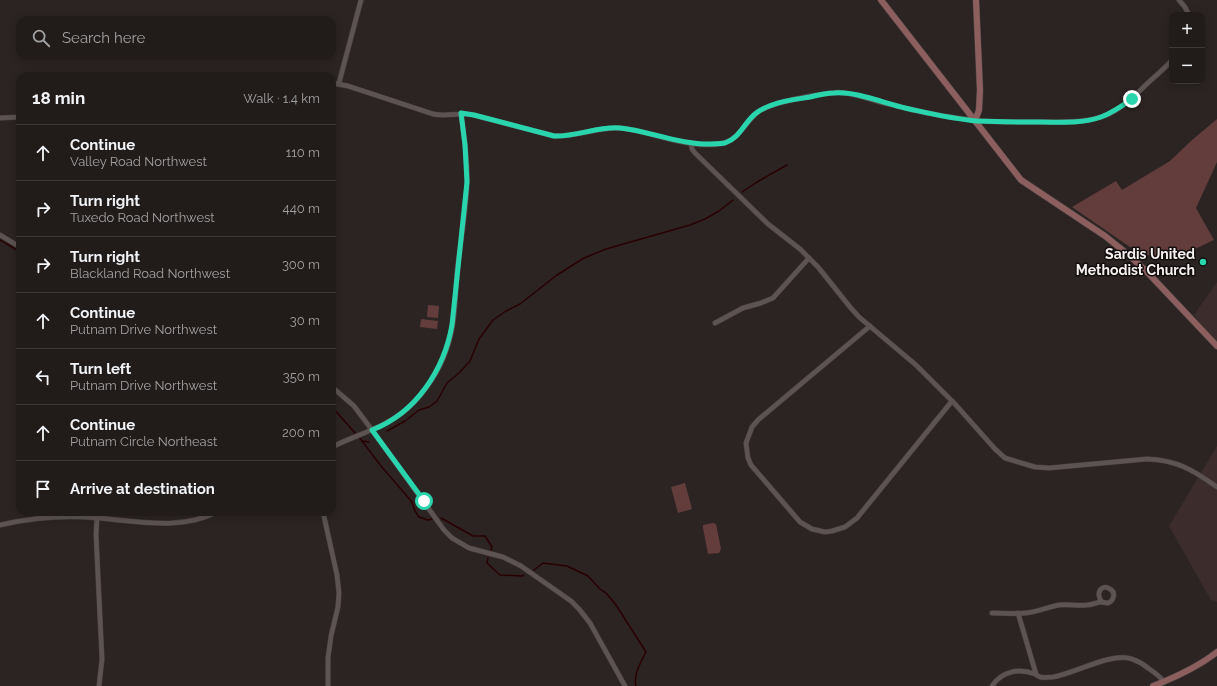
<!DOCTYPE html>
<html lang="en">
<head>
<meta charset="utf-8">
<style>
	body { margin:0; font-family:Raleway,sans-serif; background:#292423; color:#f1f3f6 }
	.controls { position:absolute; right:12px; top:12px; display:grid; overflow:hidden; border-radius:8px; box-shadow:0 2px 10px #0003 }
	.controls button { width:36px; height:36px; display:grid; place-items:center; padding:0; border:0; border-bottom:1px solid #3e3939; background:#211b1a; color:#f1f3f6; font:20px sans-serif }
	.stop { position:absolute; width:12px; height:12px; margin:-9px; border:3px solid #29d5ac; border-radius:50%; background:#fff }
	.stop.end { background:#29d5ac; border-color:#fff; box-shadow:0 1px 4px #0008 }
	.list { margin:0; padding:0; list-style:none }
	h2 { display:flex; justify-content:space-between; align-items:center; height:52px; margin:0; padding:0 16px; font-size:17px }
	h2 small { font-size:13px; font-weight:400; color:#a2a1a2 }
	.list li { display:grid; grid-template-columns:26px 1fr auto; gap:12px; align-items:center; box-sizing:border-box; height:56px; padding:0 16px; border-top:1px solid #3e3939 }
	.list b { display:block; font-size:15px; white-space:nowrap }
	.list p { margin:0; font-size:13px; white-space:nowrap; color:#a2a1a2 }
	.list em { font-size:13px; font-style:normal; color:#a2a1a2 }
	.icon { flex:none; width:22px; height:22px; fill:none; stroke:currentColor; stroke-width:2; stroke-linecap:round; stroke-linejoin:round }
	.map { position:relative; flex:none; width:1217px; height:686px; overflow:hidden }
	.search { position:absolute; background:#211b1a; box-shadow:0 2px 10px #0003; left:16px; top:16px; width:320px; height:44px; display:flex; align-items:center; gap:10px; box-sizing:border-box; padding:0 14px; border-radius:12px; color:#a2a1a2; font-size:15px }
	.panel { position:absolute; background:#211b1a; box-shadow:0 2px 10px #0003; left:16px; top:72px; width:320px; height:444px; border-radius:12px }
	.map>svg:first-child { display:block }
	.built { fill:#3c2d2c }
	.green { fill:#633d3c }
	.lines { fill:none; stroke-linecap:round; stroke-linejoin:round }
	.stream { stroke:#290002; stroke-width:1.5 }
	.street-casing { stroke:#463f3e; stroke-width:5.5 }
	.secondary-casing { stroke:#463f3e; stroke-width:7 }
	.street { stroke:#5d5353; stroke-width:4.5 }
	.secondary { stroke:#8c5e5e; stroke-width:6 }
	.route { stroke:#29d5ac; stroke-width:5 }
	.poi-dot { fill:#29d5ac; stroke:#120e0e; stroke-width:1.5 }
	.labels { text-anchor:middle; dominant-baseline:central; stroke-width:3; stroke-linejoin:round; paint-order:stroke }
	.poi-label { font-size:14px; font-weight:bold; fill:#f7f1f0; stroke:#120e0e; text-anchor:end }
</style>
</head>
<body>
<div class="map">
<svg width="1217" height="686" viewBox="0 0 1217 686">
	<rect width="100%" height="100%" fill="#2c2423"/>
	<g class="built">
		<path d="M1217 282V343L1194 315Z"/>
		<path d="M1217 446V602L1211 600 1169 526Z"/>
	</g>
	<g class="green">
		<path d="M1217 119V162L1196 208 1214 240C1198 247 1173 262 1155 258 1146 256 1140 246 1130 247L1072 207 1116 181 1122 190 1170 161 1191 141Z"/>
		<path d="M428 305 439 306 438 318 427 317Z"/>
		<path d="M421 319 438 321 437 329 420 327Z"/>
		<path d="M685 483 692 509 678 513 671 487Z"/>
		<path d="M713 523 716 524 721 549 719 553 708 554 703 528V525Z"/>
	</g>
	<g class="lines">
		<g class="stream">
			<path d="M742 192 757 182 787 165"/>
			<path d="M0 240 20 252"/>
			<path d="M332 407 356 434"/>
			<path d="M387 431 405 421 419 410 429 407 437 401 447 383 459 373 470 361 479 339 493 320 506 311 520 304 557 275 584 258 606 249 690 225 705 219 719 211 733 200"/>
			<path d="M359 437 381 466 412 502 415 511 419 517 428 520 432 519"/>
			<path d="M362 441 369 442"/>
			<path d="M441 518 473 536H485L492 547 491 550"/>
			<path d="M488 558 487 563 500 575 522 576 524 575"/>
			<path d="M534 570 543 563 567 566 588 576 600 589 606 593 616 605 646 652C641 662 633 675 636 686"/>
		</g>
		<g class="street-casing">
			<g id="street">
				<path d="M1179 0 1185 7 1189 15"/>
				<path d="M332 83 348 86 433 114C447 117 460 112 473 115L554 136C576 137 597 127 620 128 653 131 690 151 724 143 740 138 746 121 758 112 771 102 814 95 831 93 847 91 862 97 877 101 887 104 898 106 909 109 930 114 952 118 974 120 995 123 1016 122 1037 122 1062 122 1086 124 1109 114 1126 106 1137 93 1150 81 1158 74 1165 68 1172 60"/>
				<path d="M339 83 361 0"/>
				<path d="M0 118 20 117"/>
				<path d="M691 143 692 149 695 153 768 224 800 249 818 267 850 307 859 317 916 365 955 404 995 449 1005 458 1035 467 1049 468 1147 459C1177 460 1193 470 1217 487"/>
				<path d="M0 235 20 247"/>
				<path d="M715 323 743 308 761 303 773 298 809 258"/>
				<path d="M870 326 758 420 752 427 746 443 748 458 751 465 800 522 812 529 825 532 832 531 845 527 857 518 952 401"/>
				<path d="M332 387 354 406 372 430 444 530 452 538 469 548 503 557 521 566 571 601 579 609 590 623 625 686"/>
				<path d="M332 447C358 434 388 427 410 406 425 392 439 371 446 351 455 327 455 299 457 273 460 243 466 213 467 183 468 159 464 137 461 113"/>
				<path d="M323 512 337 575 339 593 338 607 331 636 328 658V686"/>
				<path d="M97 518 96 534 102 659 99 686"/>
				<path d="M0 525C31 518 65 515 97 518 137 521 179 531 217 512"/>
				<path d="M992 613C1003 613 1015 614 1026 613 1037 612 1048 607 1059 605 1068 604 1078 606 1087 605 1092 605 1097 602 1102 602 1102 602 1107 603 1108 603 1114 601 1116 592 1110 589 1101 583 1095 594 1102 602"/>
				<path d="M1018 613 1036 674"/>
				<path d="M992 686C1002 671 1019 668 1035 674 1037 675 1039 677 1040 677 1044 678 1049 677 1053 677 1076 673 1111 652 1132 659 1138 661 1143 664 1148 668 1154 672 1160 676 1164 682"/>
			</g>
		</g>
		<g class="secondary-casing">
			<g id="secondary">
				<path d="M881 0 1021 180 1105 236 1130 256 1149 274 1217 346"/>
				<path d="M975 121 979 110 980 90 976 0"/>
				<path d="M1153 686C1176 677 1198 667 1217 652"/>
			</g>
		</g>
		<use href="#street" class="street"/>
		<use href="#secondary" class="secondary"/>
	</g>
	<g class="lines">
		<path class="route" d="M424 501 372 430C416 413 444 370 452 325L467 182 465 145 461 113 474 115 554 136C577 137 598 126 620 128 649 131 674 143 704 144 711 144 718 144 725 143 740 138 744 123 755 114 770 102 792 100 810 97 818 95 826 93 834 93 855 91 884 103 905 108 928 113 952 119 977 121 998 122 1019 122 1040 122 1061 122 1081 124 1101 117 1112 113 1122 106 1132 99"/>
	</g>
	<circle class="poi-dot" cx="1203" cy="262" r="4"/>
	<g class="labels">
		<g class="poi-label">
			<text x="1195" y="254">Sardis United<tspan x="1195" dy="16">Methodist Church</tspan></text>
		</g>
	</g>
</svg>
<div class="controls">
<button>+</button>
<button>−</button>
</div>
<div class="stop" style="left:424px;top:501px"></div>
<div class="stop end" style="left:1132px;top:99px"></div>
<div class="search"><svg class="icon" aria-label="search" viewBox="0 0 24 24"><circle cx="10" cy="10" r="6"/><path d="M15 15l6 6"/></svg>Search here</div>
<section class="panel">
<h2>18 min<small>Walk · 1.4 km</small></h2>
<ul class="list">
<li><svg class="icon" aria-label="ahead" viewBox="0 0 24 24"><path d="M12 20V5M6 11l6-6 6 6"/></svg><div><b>Continue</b><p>Valley Road Northwest</p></div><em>110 m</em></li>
<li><svg class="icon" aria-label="right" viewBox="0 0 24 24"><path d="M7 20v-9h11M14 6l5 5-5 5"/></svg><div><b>Turn right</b><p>Tuxedo Road Northwest</p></div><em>440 m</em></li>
<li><svg class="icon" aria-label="right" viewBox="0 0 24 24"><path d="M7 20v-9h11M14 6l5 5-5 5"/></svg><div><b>Turn right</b><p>Blackland Road Northwest</p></div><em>300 m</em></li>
<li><svg class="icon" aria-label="ahead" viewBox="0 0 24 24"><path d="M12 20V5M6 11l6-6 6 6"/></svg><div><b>Continue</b><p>Putnam Drive Northwest</p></div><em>30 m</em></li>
<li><svg class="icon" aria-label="left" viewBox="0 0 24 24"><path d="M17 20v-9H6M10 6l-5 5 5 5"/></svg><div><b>Turn left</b><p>Putnam Drive Northwest</p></div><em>350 m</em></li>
<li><svg class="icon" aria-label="ahead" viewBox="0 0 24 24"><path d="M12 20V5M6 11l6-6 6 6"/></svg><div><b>Continue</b><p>Putnam Circle Northeast</p></div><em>200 m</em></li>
<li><svg class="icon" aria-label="arrive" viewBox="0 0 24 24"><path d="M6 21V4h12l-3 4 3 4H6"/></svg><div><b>Arrive at destination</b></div></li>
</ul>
</section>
</div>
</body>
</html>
